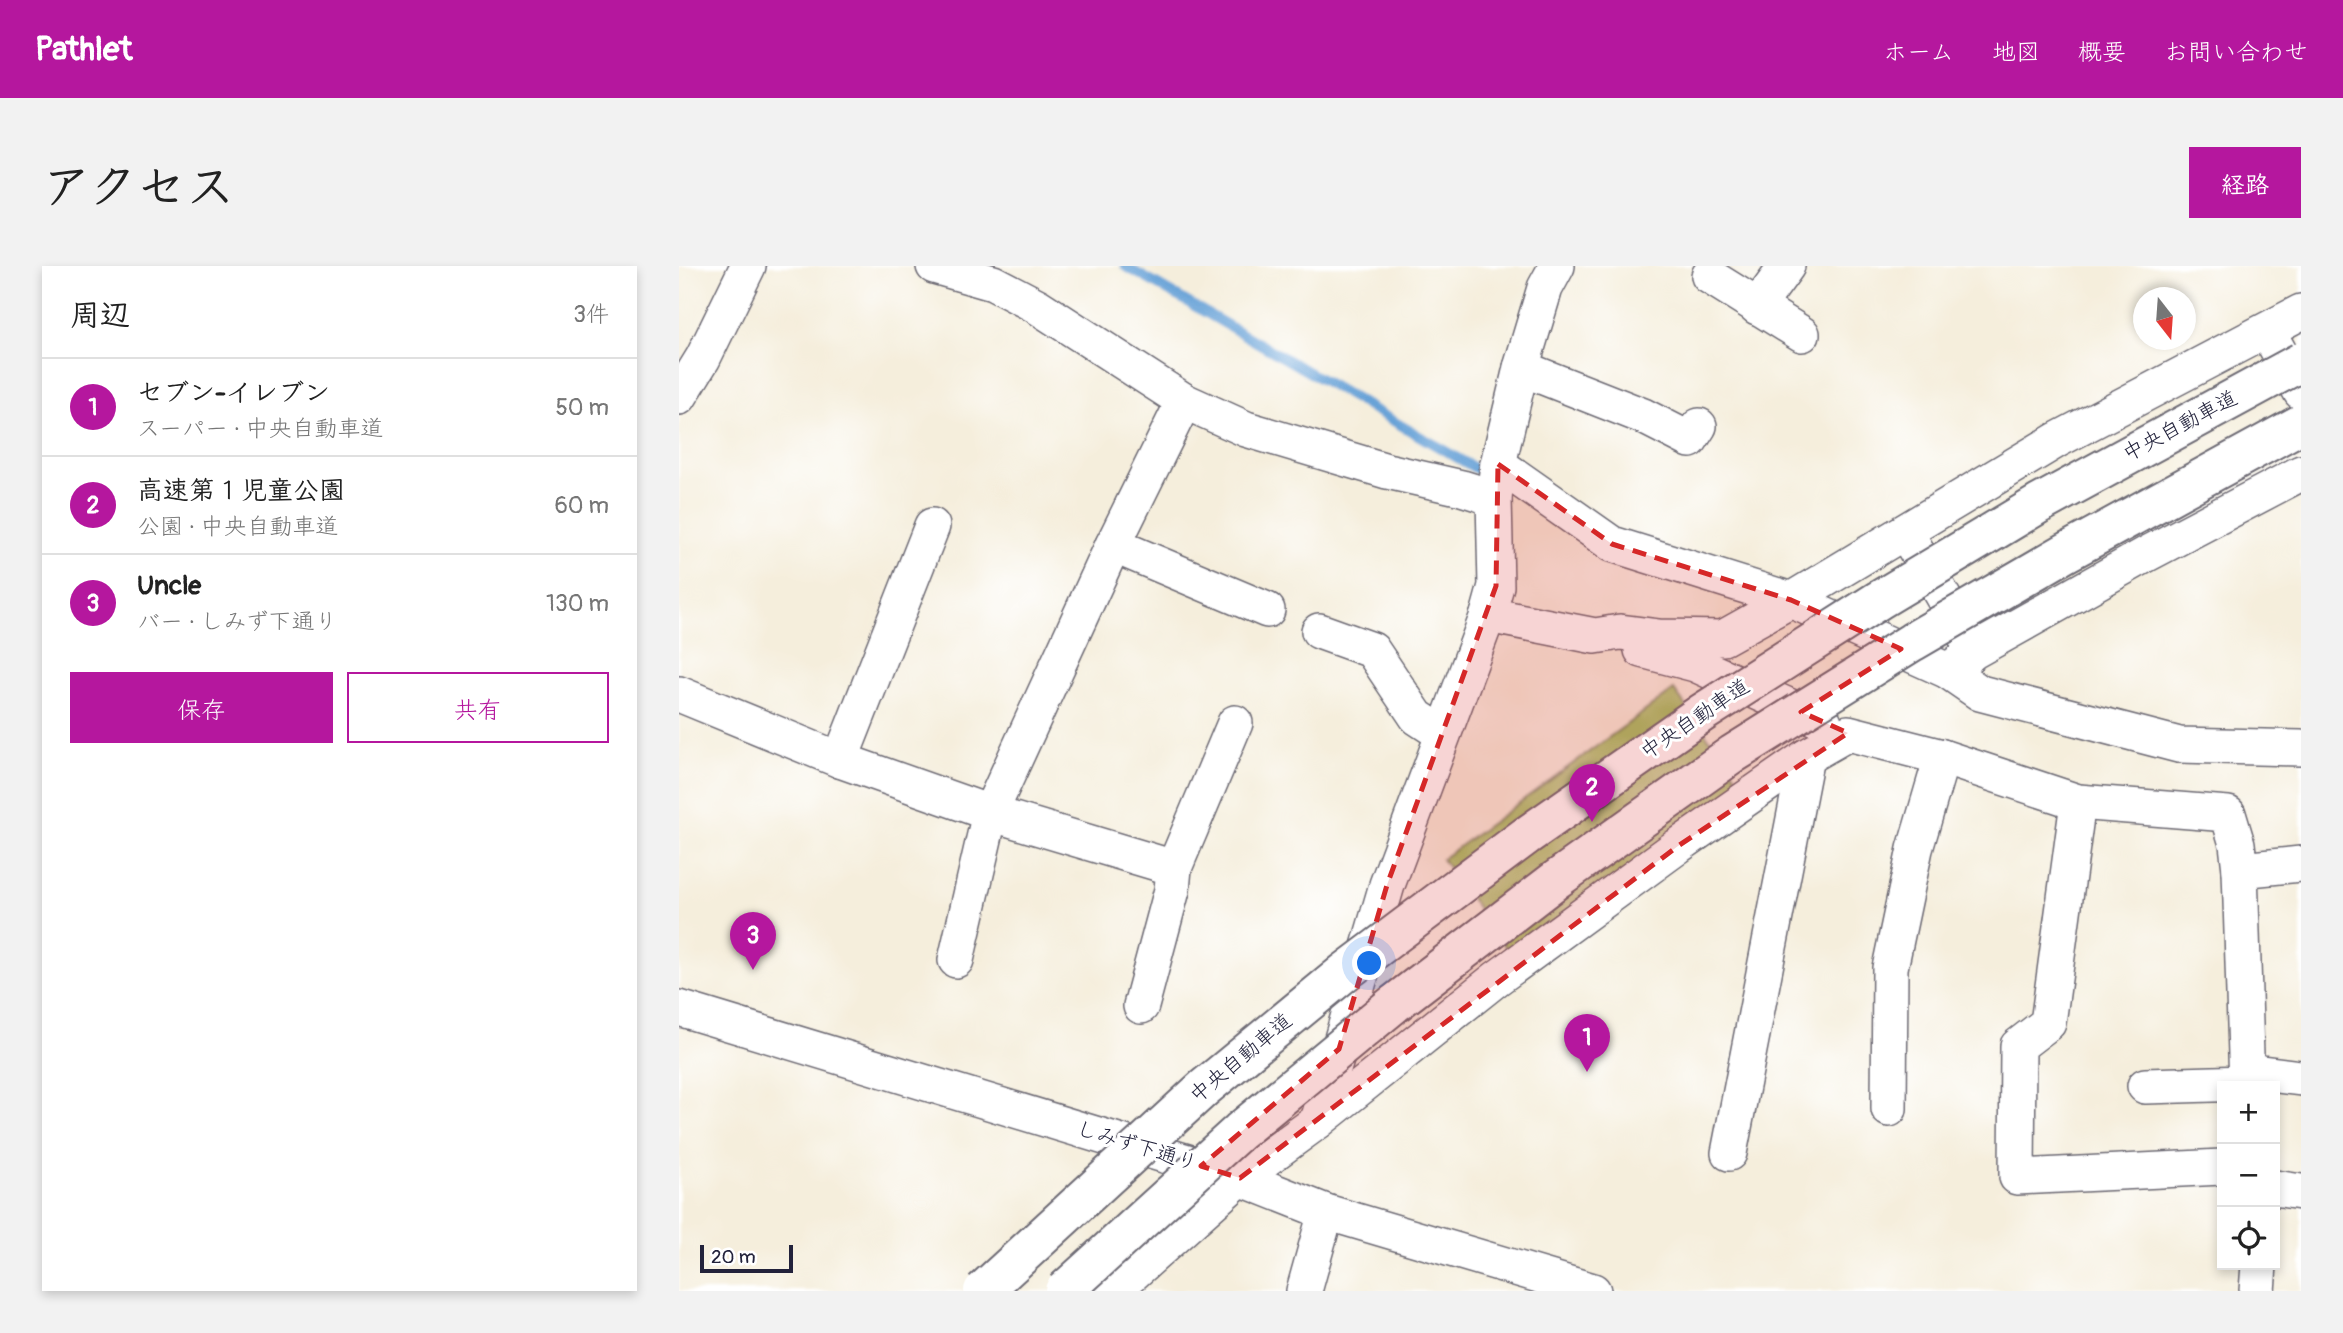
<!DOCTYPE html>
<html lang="ja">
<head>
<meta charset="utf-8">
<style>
	body { margin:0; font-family:Pangolin,"Klee One",sans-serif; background:#f2f2f2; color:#222 }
	.controls { position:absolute; right:21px; bottom:21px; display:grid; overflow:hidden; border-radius:0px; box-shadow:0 4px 10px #0003 }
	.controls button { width:63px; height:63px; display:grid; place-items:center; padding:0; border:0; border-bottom:2px solid #e0e0e0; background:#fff; color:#222; font:35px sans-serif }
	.compass { position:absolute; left:1454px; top:21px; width:63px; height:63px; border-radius:50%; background:#fff; box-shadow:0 4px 10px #0003; rotate:163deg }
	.scale { position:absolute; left:21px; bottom:18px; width:93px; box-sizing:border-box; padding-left:7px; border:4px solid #22223b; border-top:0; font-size:19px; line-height:24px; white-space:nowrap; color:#22223b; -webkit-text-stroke:5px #fff; paint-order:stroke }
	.you { position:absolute; left:691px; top:698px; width:24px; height:24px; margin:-18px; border:5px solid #fff; border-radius:50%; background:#1a73e8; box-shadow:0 0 0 10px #1a73e833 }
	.badge { display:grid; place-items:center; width:46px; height:46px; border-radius:50%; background:#b5179e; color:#fff; font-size:23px; font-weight:700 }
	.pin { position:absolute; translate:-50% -58px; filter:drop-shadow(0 2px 4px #0008) }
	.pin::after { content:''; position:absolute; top:37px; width:24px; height:21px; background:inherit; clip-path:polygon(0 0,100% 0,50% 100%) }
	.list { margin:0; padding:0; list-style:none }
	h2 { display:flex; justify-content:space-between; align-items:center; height:91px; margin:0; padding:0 28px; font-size:30px }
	h2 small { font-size:23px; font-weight:400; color:#767676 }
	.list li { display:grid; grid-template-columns:46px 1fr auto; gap:21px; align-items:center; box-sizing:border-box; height:98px; padding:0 28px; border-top:2px solid #e0e0e0 }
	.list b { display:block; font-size:26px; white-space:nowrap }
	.list p { margin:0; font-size:23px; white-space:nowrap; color:#767676 }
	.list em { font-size:23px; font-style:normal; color:#767676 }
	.actions { display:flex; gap:14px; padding:21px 28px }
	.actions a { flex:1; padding:16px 0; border:2px solid #b5179e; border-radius:0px; text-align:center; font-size:24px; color:#b5179e }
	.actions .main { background:#b5179e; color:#fff }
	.icon { flex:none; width:38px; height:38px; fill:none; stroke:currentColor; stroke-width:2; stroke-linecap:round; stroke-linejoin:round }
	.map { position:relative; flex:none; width:1622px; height:1025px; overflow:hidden; border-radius:0px }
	header { display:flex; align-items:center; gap:42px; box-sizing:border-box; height:98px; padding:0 35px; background:#b5179e; color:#fff }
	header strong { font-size:33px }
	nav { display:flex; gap:38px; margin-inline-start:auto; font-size:24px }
	.intro { display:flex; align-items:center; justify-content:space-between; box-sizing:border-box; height:168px; padding:0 42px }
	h1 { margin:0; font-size:49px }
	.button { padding:18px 32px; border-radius:0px; background:#b5179e; color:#fff; font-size:24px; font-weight:700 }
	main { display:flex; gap:42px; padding:0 42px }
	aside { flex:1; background:#fff; border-radius:0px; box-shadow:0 4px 10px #0003 }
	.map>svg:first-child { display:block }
	.green { fill:#a5c269; stroke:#647252; stroke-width:2 }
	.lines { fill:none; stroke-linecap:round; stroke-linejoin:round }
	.stream { stroke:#67a2d7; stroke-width:10 }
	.minor-casing { stroke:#6c6973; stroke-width:38 }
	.minor { stroke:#fff; stroke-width:35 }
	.highway-bridge-casing { stroke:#6c6973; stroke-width:42; stroke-linecap:butt }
	.highway-bridge { stroke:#fff; stroke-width:38 }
	.marked { fill:#d62828; fill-opacity:0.2; stroke:#d62828; stroke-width:5; stroke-dasharray:14 9; stroke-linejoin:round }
	.labels { text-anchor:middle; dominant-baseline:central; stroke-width:6; stroke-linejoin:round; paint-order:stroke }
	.street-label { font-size:21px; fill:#22223b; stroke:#fff }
</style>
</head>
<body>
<header>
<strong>Pathlet</strong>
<nav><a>ホーム</a><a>地図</a><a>概要</a><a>お問い合わせ</a></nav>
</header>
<div class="intro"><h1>アクセス</h1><a class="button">経路</a></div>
<main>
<aside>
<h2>周辺<small>3件</small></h2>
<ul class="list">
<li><span class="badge">1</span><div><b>セブン-イレブン</b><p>スーパー · 中央自動車道</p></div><em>50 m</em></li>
<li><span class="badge">2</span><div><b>高速第１児童公園</b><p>公園 · 中央自動車道</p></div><em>60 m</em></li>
<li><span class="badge">3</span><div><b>Uncle</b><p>バー · しみず下通り</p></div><em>130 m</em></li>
</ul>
<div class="actions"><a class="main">保存</a><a>共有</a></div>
</aside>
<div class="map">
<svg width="1622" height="1025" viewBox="0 0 1622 1025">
	<rect width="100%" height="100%" fill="#fff"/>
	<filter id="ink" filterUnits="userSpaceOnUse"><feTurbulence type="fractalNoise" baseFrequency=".0143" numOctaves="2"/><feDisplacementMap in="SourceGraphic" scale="14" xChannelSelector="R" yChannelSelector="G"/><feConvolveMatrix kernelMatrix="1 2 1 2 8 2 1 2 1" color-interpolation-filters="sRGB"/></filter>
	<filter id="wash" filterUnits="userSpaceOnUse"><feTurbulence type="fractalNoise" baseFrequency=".00686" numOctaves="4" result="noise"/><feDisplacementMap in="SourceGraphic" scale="28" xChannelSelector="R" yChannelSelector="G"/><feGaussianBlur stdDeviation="1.57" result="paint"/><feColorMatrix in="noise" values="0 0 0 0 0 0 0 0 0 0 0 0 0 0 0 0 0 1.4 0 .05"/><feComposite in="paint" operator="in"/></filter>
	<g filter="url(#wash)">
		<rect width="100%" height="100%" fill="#f5eedc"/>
		<path class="green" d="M995 424 1064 519 832 688 763 593Z"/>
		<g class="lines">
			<path class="stream" d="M446 0 801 205"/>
		</g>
	</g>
	<g filter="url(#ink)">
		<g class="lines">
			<g class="minor-casing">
				<g id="minor">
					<path d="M255 0 314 17 358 40 505 135 567 163 708 205 783 222 815 232"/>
					<path d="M1030 10 1123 68"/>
					<path d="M1078 41 1108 0"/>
					<path d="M1595 77 1622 126"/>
					<path d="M842 102 964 150 1011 174 1020 160"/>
					<path d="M0 131 24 92 69 0"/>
					<path d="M819 198 933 278 1112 334 1269 405 1301 427 1500 479 1622 482"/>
					<path d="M434 279 588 344"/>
					<path d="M1234 279 1290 376"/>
					<path d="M809 349 916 370 941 366 980 371 1044 372 1112 334 1378 174 1622 46"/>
					<path d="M640 365 693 384 738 451 764 468"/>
					<path d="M963 384 1016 398 1145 456"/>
					<path d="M1269 405 1295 385 1468 288 1622 207"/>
					<path d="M0 428 161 494 311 547 495 602"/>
					<path d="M161 494 253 260"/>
					<path d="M1399 536 1369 757 1339 780 1338 911 1543 901"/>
					<path d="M1561 604 1622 598"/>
					<path d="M277 694 311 547 434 279 505 135"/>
					<path d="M462 740 493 624 495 602 556 457"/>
					<path d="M0 742 561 912 647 946 914 1025"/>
					<path d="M1567 805 1622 812"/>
					<path d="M1466 820 1568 817"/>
					<path d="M1210 843 1211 702 1236 583 1263 491"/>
					<path d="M639 855 817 713 999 580 1127 491 1169 467 1263 491 1399 536 1549 548 1558 578 1561 604 1568 820"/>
					<path d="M1050 887 1127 491"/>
					<path d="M1596 922 1622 926"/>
					<path d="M434 1025 561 912 639 855 708 619 809 349 817 320 815 232 819 198 842 102 866 22 878 0"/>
					<path d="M625 1025 647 946"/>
					<path d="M1578 1025 1580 999"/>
				</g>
			</g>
			<use href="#minor" class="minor"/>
			<g class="highway-bridge-casing">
				<g id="highway-bridge">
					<path d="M304 1025 525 822 666 706 847 570 1023 447 1200 334 1360 238 1622 96"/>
					<path d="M385 1025 561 865 715 738 878 613 1054 488 1233 376 1386 287 1622 158"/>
				</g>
			</g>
			<use href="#highway-bridge" class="highway-bridge"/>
		</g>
	</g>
	<path class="marked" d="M819 198 933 278 1112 334 1222 383 1122 446 1169 467 999 580 561 912 522 900 660 783 708 619 817 320Z"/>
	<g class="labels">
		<g class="street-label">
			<text transform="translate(1501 160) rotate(-28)">中央自動車道</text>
			<text transform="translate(1016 453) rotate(-34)">中央自動車道</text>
			<text transform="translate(562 792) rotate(-40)">中央自動車道</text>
			<text transform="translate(458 880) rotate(17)">しみず下通り</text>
		</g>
	</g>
</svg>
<div class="controls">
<button>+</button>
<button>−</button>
<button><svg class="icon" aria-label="locate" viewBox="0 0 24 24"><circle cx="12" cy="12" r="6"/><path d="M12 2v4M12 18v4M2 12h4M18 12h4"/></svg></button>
</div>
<svg class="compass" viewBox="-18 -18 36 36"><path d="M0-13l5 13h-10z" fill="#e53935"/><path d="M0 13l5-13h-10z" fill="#767676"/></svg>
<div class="scale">20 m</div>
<div class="you"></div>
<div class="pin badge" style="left:908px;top:806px">1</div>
<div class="pin badge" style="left:913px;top:556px">2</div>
<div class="pin badge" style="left:74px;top:704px">3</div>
</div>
</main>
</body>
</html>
